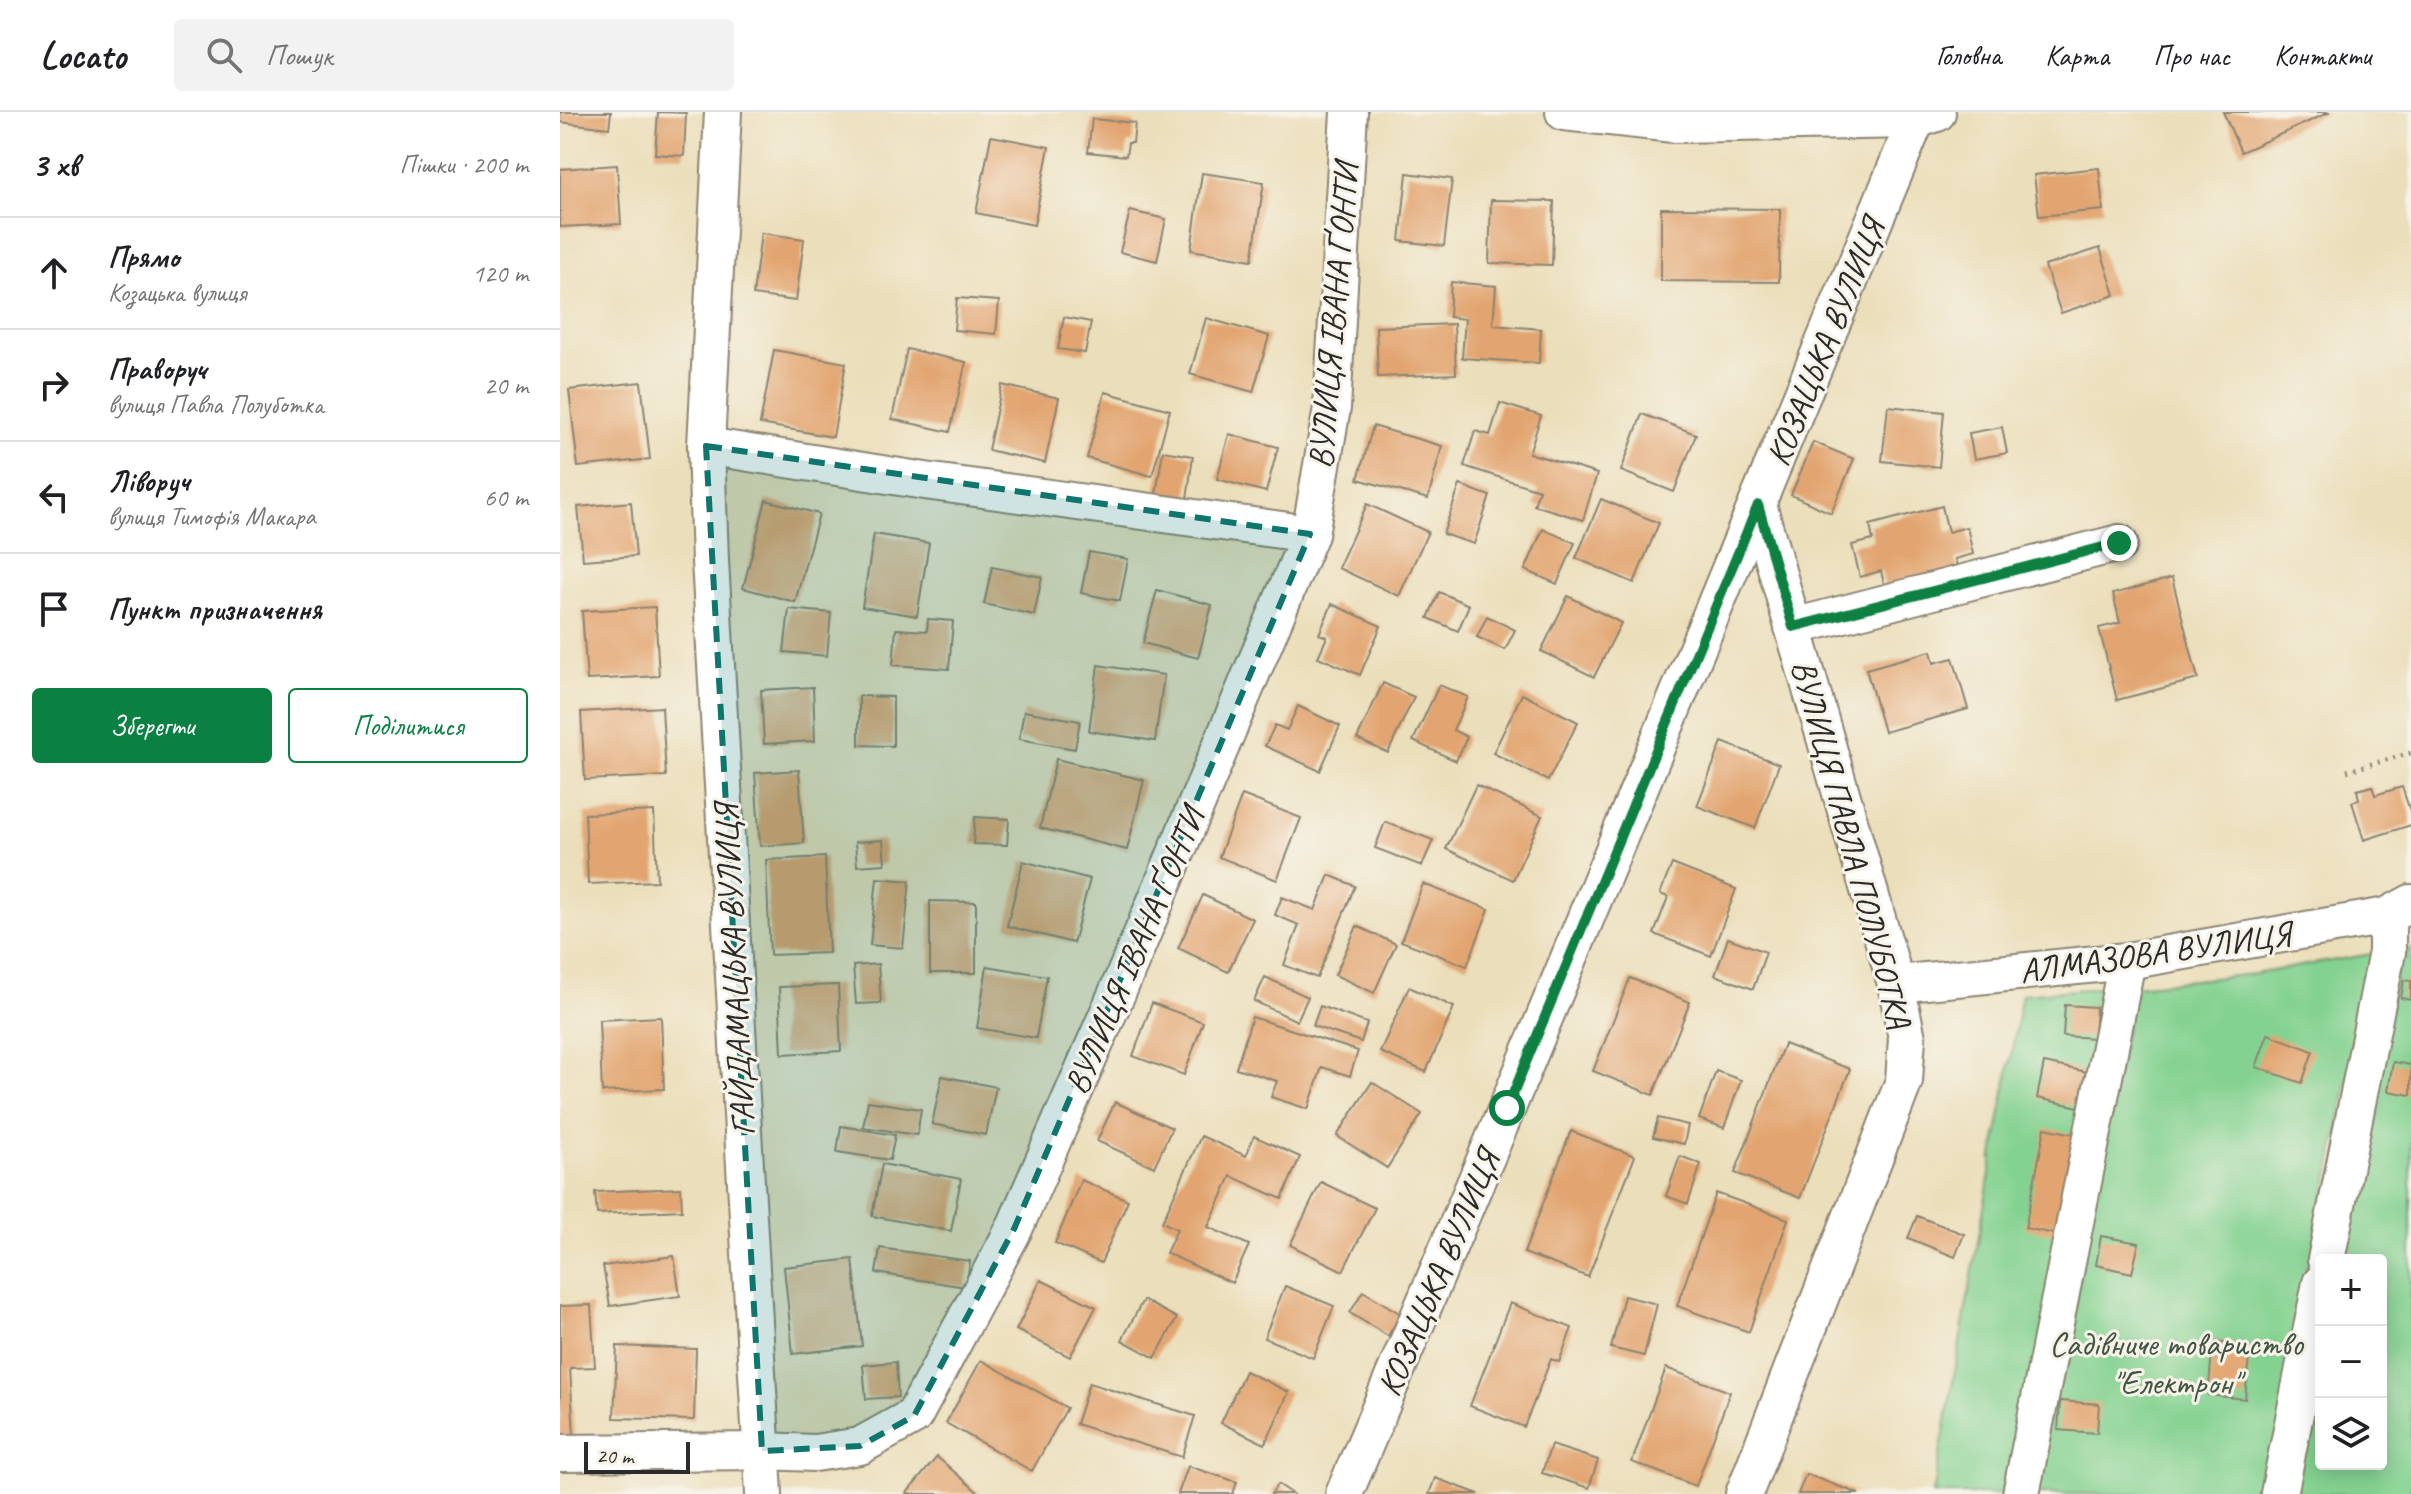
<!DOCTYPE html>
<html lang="uk">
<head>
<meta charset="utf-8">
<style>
	body { margin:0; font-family:Caveat,sans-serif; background:#f2f2f2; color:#202124 }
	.controls { position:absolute; right:24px; bottom:24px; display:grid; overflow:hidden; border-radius:8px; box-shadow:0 4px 20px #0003 }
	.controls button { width:72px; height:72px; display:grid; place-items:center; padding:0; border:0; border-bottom:2px solid #e0e0e0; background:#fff; color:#202124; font:40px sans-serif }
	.scale { position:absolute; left:24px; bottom:20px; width:106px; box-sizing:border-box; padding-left:8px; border:4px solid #2b2b2b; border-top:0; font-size:22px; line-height:28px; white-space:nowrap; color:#2b2b2b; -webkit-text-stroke:6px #f7f3e8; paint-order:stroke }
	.stop { position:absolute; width:24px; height:24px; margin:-18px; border:6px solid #0b8043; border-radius:50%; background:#fff }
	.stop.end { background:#0b8043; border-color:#fff; box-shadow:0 2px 8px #0008 }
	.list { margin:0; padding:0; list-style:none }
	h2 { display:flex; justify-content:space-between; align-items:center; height:104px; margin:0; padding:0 32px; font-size:34px }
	h2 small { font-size:26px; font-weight:400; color:#757577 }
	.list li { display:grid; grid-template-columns:52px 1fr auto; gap:24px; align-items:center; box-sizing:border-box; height:112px; padding:0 32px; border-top:2px solid #e0e0e0 }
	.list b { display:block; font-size:30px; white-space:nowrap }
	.list p { margin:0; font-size:26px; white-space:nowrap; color:#757577 }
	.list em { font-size:26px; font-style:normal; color:#757577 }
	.actions { display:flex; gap:16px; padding:24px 32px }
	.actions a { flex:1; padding:18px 0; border:2px solid #0b8043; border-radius:8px; text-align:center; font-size:28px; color:#0b8043 }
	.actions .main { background:#0b8043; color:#fff }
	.icon { flex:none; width:44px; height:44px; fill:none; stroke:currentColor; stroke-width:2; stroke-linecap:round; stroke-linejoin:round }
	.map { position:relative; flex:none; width:1851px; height:1382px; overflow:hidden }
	header { display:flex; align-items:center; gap:48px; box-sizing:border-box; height:112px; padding:0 40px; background:#fff; border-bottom:2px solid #e0e0e0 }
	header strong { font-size:38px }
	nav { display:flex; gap:44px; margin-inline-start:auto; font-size:28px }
	.search { width:560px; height:72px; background:#f2f2f2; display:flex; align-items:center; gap:20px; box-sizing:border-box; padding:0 28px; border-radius:8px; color:#757577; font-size:30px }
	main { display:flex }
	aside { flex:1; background:#fff }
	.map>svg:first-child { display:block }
	.green { fill:#84d291; stroke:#587e5e; stroke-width:2 }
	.building { fill:#e2a46f }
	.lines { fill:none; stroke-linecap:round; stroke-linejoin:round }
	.minor-casing { stroke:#8b8472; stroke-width:40 }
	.path { stroke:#8b8472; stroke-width:5; stroke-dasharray:2 6; stroke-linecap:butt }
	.minor { stroke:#fff; stroke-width:36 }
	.route { stroke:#0b8043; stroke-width:10 }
	.marked { fill:#0f766e; fill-opacity:0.2; stroke:#0f766e; stroke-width:6; stroke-dasharray:16 10; stroke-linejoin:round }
	.labels { text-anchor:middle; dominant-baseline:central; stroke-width:6; stroke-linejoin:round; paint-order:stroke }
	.street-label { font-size:34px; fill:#2b2b2b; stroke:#f7f3e8 }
	.park-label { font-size:34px; fill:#415544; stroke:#f7f3e8 }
</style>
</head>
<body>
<header>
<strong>Locato</strong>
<div class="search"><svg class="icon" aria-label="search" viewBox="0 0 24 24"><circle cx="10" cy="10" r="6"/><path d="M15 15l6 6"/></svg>Пошук</div>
<nav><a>Головна</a><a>Карта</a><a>Про нас</a><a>Контакти</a></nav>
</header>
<main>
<aside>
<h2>3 хв<small>Пішки · 200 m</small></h2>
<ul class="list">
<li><svg class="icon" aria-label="ahead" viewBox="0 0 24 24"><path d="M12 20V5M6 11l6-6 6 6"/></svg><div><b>Прямо</b><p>Козацька вулиця</p></div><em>120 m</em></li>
<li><svg class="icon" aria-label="right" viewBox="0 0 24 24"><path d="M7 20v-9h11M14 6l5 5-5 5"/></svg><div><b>Праворуч</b><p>вулиця Павла Полуботка</p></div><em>20 m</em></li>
<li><svg class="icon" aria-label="left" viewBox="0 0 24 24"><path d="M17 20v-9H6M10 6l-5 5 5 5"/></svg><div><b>Ліворуч</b><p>вулиця Тимофія Макара</p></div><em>60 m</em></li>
<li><svg class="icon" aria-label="arrive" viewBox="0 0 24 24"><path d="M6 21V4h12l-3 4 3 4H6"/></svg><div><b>Пункт призначення</b></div></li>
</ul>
<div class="actions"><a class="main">Зберегти</a><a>Поділитися</a></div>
</aside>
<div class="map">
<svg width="1851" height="1382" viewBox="0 0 1851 1382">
	<rect width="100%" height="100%" fill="#f7f3e8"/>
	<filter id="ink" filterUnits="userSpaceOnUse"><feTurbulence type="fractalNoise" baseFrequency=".0125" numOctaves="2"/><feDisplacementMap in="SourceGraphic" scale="16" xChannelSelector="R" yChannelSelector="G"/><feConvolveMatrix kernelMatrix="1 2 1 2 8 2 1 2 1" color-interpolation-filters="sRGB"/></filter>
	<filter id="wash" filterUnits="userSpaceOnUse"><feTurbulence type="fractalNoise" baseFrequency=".006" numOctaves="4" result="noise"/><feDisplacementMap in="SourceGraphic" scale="32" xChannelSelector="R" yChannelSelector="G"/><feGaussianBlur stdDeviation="1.8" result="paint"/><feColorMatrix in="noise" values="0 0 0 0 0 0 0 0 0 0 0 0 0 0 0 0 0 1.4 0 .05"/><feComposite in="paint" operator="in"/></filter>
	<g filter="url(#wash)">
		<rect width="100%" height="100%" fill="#ebdeba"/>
		<g class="green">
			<path d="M1851 835V1382H1730L1761 1231V1352H1821V1148H1778L1838 854Z"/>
			<path d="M1812 842 1707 1382H1471L1575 874 1694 862Z"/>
			<path d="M1553 875 1451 1382H1373L1462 882Z"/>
		</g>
		<g id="blocks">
			<g class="building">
				<path d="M0 0H51L49 16 0 10Z"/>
				<path d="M98 0 126 1 124 44 95 42Z"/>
				<path d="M1663 0H1770L1681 40Z"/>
				<path d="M532 7 575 11 573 31H568L566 44 528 40Z"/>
				<path d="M431 24 489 35 474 113 416 101Z"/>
				<path d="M57 53 61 112 0 115V57Z"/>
				<path d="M1539 56 1543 98 1479 104 1474 63Z"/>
				<path d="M642 61 704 70 692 148 631 138Z"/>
				<path d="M847 61 892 67 884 134 840 129Z"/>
				<path d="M931 88 994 89 992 153 929 151Z"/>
				<path d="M1101 96 1220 97 1219 170 1101 169Z"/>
				<path d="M570 99 606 107 597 149 560 140Z"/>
				<path d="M201 121 244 127 236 189 193 183Z"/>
				<path d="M1540 136 1555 183 1501 201 1485 154Z"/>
				<path d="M891 170 936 174 933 213 981 217 979 251 902 246 905 207 889 205Z"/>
				<path d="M397 186 439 189 436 222 394 218Z"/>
				<path d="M504 205 531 210 525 241 498 237Z"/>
				<path d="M646 206 709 224 693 280 630 262Z"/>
				<path d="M894 212 896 262 818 265 816 215Z"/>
				<path d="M347 237 406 250 390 320 332 307Z"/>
				<path d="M214 238 286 251 273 325 200 312Z"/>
				<path d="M81 270 90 347 18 355 9 278Z"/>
				<path d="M442 273 499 286 485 351 428 338Z"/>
				<path d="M545 280 610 298 592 364 527 346Z"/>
				<path d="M940 291 981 304 969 341 1037 362 1023 408 974 393 979 378 904 354 915 319 930 323Z"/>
				<path d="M1328 294 1384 300 1379 355 1322 349Z"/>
				<path d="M1082 302 1136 322 1114 380 1061 359Z"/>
				<path d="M813 314 882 334 868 387 798 367Z"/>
				<path d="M1442 315 1447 341 1414 347 1409 321Z"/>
				<path d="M669 322 718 335 706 380 657 367Z"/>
				<path d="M1253 330 1294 347 1271 401 1231 383Z"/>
				<path d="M603 339 633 344 627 387 596 382Z"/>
				<path d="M900 373 930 384 914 432 883 422Z"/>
				<path d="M1041 387 1099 411 1074 471 1016 446Z"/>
				<path d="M206 388 259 402 235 490 183 476Z"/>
				<path d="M71 390 76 444 23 448 18 395Z"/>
				<path d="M807 392 868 420 839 484 778 456Z"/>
				<path d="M1382 394 1388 420 1407 415 1413 442 1395 447 1398 457 1325 476 1321 459 1300 465 1292 433 1313 428 1310 413Z"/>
				<path d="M983 417 1015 431 997 472 965 458Z"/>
				<path d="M314 422 369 431 357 504 302 495Z"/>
				<path d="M529 440 568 447 560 489 521 481Z"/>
				<path d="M432 455 482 465 474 503 424 492Z"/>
				<path d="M1612 466 1638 567 1557 588 1539 516 1560 511 1553 482Z"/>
				<path d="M597 478 652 493 638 546 583 531Z"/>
				<path d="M879 480 909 493 898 519 868 506Z"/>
				<path d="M1008 484 1061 511 1034 565 981 539Z"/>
				<path d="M772 492 821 514 800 563 758 545 767 525 759 522Z"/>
				<path d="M95 495 99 564 27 568 22 499Z"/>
				<path d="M229 497 271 501 267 544 224 540Z"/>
				<path d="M927 504 955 518 945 538 917 525Z"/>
				<path d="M368 507 393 509 389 557 333 553 336 517 367 519Z"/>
				<path d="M1371 539 1374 551 1393 546 1408 597 1324 620 1306 557Z"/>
				<path d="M538 553 604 563 595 629 529 619Z"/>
				<path d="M823 571 854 585 828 641 797 627Z"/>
				<path d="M879 573 908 585 893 618 907 625 896 649 853 629Z"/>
				<path d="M253 575 255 629 204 632 201 578Z"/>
				<path d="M962 582 1018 610 988 669 933 641Z"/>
				<path d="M299 584 333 585V634L299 633Z"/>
				<path d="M738 594 780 614 760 659 705 634 715 613 727 618Z"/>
				<path d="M102 595 106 664 25 668 21 600Z"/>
				<path d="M464 599 520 609 515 637 459 627Z"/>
				<path d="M1162 630 1219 652 1195 716 1137 694Z"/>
				<path d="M496 647 584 668 567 738 480 716Z"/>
				<path d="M239 658 244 731 200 734 195 661Z"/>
				<path d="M916 673 982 704 953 768 886 737Z"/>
				<path d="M1812 674 1815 683 1842 675 1851 702V713L1804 728 1792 690 1799 687 1797 678Z"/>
				<path d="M682 683 741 706 717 768 659 745Z"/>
				<path d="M94 699 97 769 28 772 25 702Z"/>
				<path d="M415 705 449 707 447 733 413 732Z"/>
				<path d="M825 710 873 728 862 754 815 736Z"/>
				<path d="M323 728 325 752 297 754 295 730Z"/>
				<path d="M265 745 269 841 210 843 206 748Z"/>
				<path d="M463 749 530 767 513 831 447 814Z"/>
				<path d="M1112 752 1176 777 1151 844 1094 822 1108 785 1100 782Z"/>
				<path d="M769 763 795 774 757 866 724 853 739 813 715 803 722 785 755 798Z"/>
				<path d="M317 766 350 769 343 836 310 833Z"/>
				<path d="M863 772 929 797 907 854 841 829Z"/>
				<path d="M643 783 693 807 668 860 618 836Z"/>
				<path d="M370 789 416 790V861H370Z"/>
				<path d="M797 814 836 832 814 881 775 863Z"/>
				<path d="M1168 826 1206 840 1193 877 1155 863Z"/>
				<path d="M318 852 321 891 296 892 293 854Z"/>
				<path d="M427 854 487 864 476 926 417 916Z"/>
				<path d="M705 865 748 885 737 909 694 889Z"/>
				<path d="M1070 866 1130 890 1093 983 1033 959Z"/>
				<path d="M1844 868 1851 869V888L1841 886Z"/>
				<path d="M278 873 281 939 222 942 219 875Z"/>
				<path d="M849 875 894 895 866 960 820 940Z"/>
				<path d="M592 891 643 910 624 963 573 944Z"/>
				<path d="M1505 893 1536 895 1534 926 1503 924Z"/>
				<path d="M760 894 807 911 801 930 753 914Z"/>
				<path d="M101 905 104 977 42 980 39 908Z"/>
				<path d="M692 905 798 939 790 964 762 955 748 997 711 985 717 969 676 956Z"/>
				<path d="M1708 922 1753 939 1742 971 1696 955Z"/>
				<path d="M1224 932 1290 957 1240 1086 1175 1061Z"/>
				<path d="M1833 950 1851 953V983L1828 979Z"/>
				<path d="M1484 951 1527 960 1519 995 1477 986Z"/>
				<path d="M1156 959 1181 968 1164 1016 1139 1007Z"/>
				<path d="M382 964 436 975 426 1023 372 1012Z"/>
				<path d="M812 970 862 1002 827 1056 777 1024Z"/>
				<path d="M308 989 361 997 357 1023 303 1015Z"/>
				<path d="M555 990 612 1016 594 1055 537 1029Z"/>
				<path d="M1098 1006 1128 1013 1124 1032 1093 1025Z"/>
				<path d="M281 1014 335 1023 330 1048 277 1040Z"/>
				<path d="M1485 1016 1524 1024 1504 1124 1465 1116Z"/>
				<path d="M1011 1019 1075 1044 1028 1165 964 1141Z"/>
				<path d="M641 1024 686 1044 694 1024 740 1045 722 1087 671 1064 648 1115 689 1133 672 1171 606 1141 617 1117 602 1110Z"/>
				<path d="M1120 1044 1141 1052 1128 1092 1106 1084Z"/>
				<path d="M322 1052 401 1067 391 1119 312 1104Z"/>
				<path d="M521 1068 568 1088 541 1151 495 1131Z"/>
				<path d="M761 1070 815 1096 783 1159 730 1133Z"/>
				<path d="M121 1076 122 1098 37 1102 35 1080Z"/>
				<path d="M1156 1081 1228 1107 1189 1220 1117 1194Z"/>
				<path d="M1357 1104 1404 1122 1395 1145 1348 1126Z"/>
				<path d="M1541 1124 1579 1131 1572 1161 1536 1153Z"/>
				<path d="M320 1136 410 1149 406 1175 316 1161Z"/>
				<path d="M114 1144 120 1184 50 1194 43 1154Z"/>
				<path d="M293 1147 302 1234 233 1242 224 1155Z"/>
				<path d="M481 1168 536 1195 510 1245 456 1218Z"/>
				<path d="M725 1174 774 1194 753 1246 704 1226Z"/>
				<path d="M803 1179 841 1202 828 1224 790 1201Z"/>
				<path d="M1064 1184 1097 1192 1084 1244 1051 1236Z"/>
				<path d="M583 1188 617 1206 595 1246 562 1228Z"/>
				<path d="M950 1191 1012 1216 999 1250 991 1247 964 1315 910 1294Z"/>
				<path d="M31 1193 35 1255 10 1256 14 1324 0 1325V1194Z"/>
				<path d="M1653 1230 1690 1234 1685 1287 1648 1283Z"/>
				<path d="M57 1234 136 1237 134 1308 54 1306Z"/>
				<path d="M421 1248 507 1296 472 1359 386 1311Z"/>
				<path d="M336 1250 338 1285 306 1287 303 1253Z"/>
				<path d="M1106 1256 1170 1280 1136 1374 1072 1350Z"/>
				<path d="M685 1259 729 1280 705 1332 661 1311Z"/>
				<path d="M529 1271 635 1304 622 1345 516 1312Z"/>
				<path d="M1500 1289 1539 1292 1537 1321 1498 1318Z"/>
				<path d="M991 1333 1038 1348 1029 1376 982 1361Z"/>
				<path d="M377 1345 420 1382H346Z"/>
				<path d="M628 1354 677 1370 673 1382H618Z"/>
				<path d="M1246 1362 1299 1382H1238Z"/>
				<path d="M875 1366 919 1382H869Z"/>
				<path d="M718 1372 733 1382H711Z"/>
			</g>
		</g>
	</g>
	<g filter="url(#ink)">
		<use href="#blocks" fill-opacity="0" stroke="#8b8472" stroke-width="2"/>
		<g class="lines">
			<g class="minor-casing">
				<g id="minor">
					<path d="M163 0 146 334 150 449 204 1382"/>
					<path d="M1004 0 1114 12 1356 8 1377 1"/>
					<path d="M146 334 365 369 750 422"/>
					<path d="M1233 515 1559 431"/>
					<path d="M1336 872 1567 849 1827 804 1851 791"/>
					<path d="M1766 1148 1827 840V804"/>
					<path d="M0 1341 202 1339 255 1341 300 1334 354 1304 454 1117 564 865 750 422 772 296 789 0"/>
					<path d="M784 1382 947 996 1356 8 1357 0"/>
					<path d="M1184 1382 1344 969 1347 926 1336 872 1198 393"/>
					<path d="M1461 1382 1567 849"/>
					<path d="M1719 1382 1761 1171"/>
				</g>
			</g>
			<path class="path" d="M1787 659 1851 641"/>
			<use href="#minor" class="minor"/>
		</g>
	</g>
	<g class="lines" filter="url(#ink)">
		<path class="route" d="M947 996 1198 393 1233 515 1559 431"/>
	</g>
	<path class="marked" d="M146 334 750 422 454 1117 354 1304 300 1334 202 1339Z"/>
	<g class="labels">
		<g class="street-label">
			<text transform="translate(773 204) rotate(-85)">ВУЛИЦЯ ІВАНА ҐОНТИ</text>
			<text transform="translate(1265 230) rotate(-68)">КОЗАЦЬКА ВУЛИЦЯ</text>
			<text transform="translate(1292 732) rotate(75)">ВУЛИЦЯ ПАВЛА ПОЛУБОТКА</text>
			<text transform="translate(574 839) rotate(-67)">ВУЛИЦЯ ІВАНА ҐОНТИ</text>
			<text transform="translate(1595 840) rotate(-8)">АЛМАЗОВА ВУЛИЦЯ</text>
			<text transform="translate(174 858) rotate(-93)">ГАЙДАМАЦЬКА ВУЛИЦЯ</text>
			<text transform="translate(878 1161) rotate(-67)">КОЗАЦЬКА ВУЛИЦЯ</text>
		</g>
		<g class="park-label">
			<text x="1616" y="1231">Садівниче товариство<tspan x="1616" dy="39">"Електрон"</tspan></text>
		</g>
	</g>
</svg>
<div class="controls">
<button>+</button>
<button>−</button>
<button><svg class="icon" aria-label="layers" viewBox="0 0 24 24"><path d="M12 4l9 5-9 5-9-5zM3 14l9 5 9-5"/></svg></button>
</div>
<div class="scale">20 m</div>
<div class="stop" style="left:947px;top:996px"></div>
<div class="stop end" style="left:1559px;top:431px"></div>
</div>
</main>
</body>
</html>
